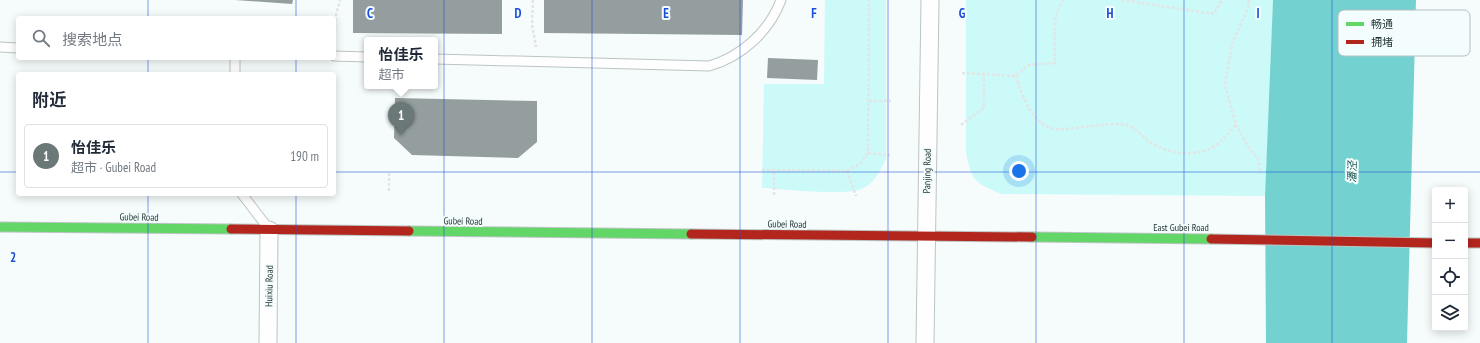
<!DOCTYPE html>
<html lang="zh">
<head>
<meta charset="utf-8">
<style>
	body { margin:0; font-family:"PT Sans Narrow","Noto Sans SC",sans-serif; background:#f6f6f7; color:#1f2937 }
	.controls { position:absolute; right:12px; bottom:12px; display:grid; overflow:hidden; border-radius:4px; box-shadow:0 2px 10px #0003 }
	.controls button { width:36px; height:36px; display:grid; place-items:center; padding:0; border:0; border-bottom:1px solid #e0e1e3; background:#fff; color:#1f2937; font:20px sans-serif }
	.you { position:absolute; left:1019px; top:171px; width:14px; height:14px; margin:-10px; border:3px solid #fff; border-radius:50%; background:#1a73e8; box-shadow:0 0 0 6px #1a73e833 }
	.badge { display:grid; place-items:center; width:26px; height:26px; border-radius:50%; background:#6a7877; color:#fff; font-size:13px; font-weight:700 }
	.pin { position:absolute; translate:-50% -33px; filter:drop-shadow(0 1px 2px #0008) }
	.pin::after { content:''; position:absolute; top:21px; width:14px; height:12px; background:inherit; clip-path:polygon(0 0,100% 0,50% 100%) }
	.popup { position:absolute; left:364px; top:37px; width:74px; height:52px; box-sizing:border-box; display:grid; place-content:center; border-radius:4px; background:#fff; filter:drop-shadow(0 1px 3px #0005); font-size:13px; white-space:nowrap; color:#747a83 }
	.popup b { font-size:15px; color:#1f2937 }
	.popup::after { content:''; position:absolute; left:50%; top:100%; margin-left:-8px; border:8px solid transparent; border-top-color:#fff }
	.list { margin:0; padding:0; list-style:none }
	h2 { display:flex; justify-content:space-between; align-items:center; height:52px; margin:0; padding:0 16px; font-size:17px }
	h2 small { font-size:13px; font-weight:400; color:#747a83 }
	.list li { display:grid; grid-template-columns:26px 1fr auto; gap:12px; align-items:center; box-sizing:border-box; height:64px; margin:0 8px 8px; padding:0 8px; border:1px solid #e0e1e3; border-radius:4px }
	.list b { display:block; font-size:15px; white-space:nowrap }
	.list p { margin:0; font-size:13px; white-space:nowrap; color:#747a83 }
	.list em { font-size:13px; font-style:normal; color:#747a83 }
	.icon { flex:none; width:22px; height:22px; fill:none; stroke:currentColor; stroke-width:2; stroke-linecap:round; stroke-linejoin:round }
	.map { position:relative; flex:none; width:1480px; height:343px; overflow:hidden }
	.search { position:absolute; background:#fff; box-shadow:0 2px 10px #0003; left:16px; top:16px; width:320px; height:44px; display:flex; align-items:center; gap:10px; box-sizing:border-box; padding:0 14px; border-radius:4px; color:#747a83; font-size:15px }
	.panel { position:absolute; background:#fff; box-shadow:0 2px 10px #0003; left:16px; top:72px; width:320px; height:124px; border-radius:4px }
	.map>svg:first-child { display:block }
	.green { fill:#cbfaf9 }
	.water { fill:#73d2d0 }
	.building { fill:#949e9e }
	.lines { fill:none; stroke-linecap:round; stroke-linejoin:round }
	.lane-casing { stroke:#bac5c4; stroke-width:11 }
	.street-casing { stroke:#bac5c4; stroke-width:19 }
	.fast-casing { stroke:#bac5c4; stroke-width:11 }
	.jam-casing { stroke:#bac5c4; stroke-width:11 }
	.path { stroke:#e3e5e5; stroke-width:2.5; stroke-dasharray:3 2; stroke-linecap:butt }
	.lane { stroke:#fefefe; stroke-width:9 }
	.street { stroke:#fefefe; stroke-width:17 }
	.fast { stroke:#63d668; stroke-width:9 }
	.jam { stroke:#b3261e; stroke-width:9 }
	.grid { fill:none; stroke:#1d4ed8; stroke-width:1; stroke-opacity:0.55 }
	.labels { text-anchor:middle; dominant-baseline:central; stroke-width:4; stroke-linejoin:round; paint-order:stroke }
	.street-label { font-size:10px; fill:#1f3130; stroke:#f4fdfd }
	.water-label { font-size:11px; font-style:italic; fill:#205655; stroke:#f4fdfd }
	.key { fill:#f4fdfd; stroke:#b4c0c0; stroke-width:1 }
	.key-label { font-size:11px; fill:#1f3130 }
	.grid-label { font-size:13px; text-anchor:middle; font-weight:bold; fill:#1d4ed8; stroke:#f4fdfd; stroke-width:4; stroke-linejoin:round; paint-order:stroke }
</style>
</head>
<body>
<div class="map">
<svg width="1480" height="343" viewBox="0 0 1480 343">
	<rect width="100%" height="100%" fill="#f6fbfb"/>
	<g class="green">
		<path d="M825 0H886V159C880 171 874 184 861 189 842 196 785 189 762 188L764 84H824Z"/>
		<path d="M966 0H1273L1265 196 1002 194C976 184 971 181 966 152Z"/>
	</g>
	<path class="water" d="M1273 0H1416L1407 343H1266L1265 196Z"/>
	<g class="building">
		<path d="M235 0H293L292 4Z"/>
		<path d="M353 0H502V34L353 33Z"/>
		<path d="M544 0H743L742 35 544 33Z"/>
		<path d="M768 58 818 60 817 80 767 78Z"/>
		<path d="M395 98 537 101V142L518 158 412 155 394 138Z"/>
	</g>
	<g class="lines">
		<g class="lane-casing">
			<g id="lane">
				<path d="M0 47 18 48"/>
				<path d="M334 56 367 57"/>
				<path d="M235 58V74"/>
				<path d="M435 59 709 66C741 57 769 32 781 0"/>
				<path d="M242 194 268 228"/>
			</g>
		</g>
		<g class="street-casing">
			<g id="street">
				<path d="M268 343 269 230"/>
				<path d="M925 343 930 0"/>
			</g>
		</g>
		<g class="fast-casing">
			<g id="fast">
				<path d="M0 227 231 229"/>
				<path d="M409 231 691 234"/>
				<path d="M1032 237 1211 239"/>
			</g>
		</g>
		<g class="jam-casing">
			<g id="jam">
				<path d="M231 229 409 231"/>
				<path d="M691 234 1032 237"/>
				<path d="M1211 239 1435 243"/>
				<path d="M1465 243H1480"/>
			</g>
		</g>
		<g class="path">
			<path d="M533 0 532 24 536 47"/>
			<path d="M1122 0 1214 14 1222 0"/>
			<path d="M1249 0 1248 8 1232 44 1225 85 1236 125 1247 145 1258 159 1261 174"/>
			<path d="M334 41 336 15 340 0"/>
			<path d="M962 73 1016 76 1028 65 1055 63C1055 44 1051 17 1063 0"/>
			<path d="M1016 76C1021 94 1033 127 1056 129 1068 130 1080 127 1092 126 1103 125 1114 123 1126 125 1137 128 1143 138 1153 144 1173 155 1200 158 1219 143 1225 138 1230 131 1236 125"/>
			<path d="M869 101H891"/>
			<path d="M961 125 984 108V75"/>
			<path d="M868 153 890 155"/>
			<path d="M762 170 847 171 860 164 868 153 869 0"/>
			<path d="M847 171 856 196"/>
			<path d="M389 173V193"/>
			<path d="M774 195V170"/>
		</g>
		<use href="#lane" class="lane"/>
		<use href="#street" class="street"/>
		<use href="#fast" class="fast"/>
		<use href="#jam" class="jam"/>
	</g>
	<path class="grid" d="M148 0V18M296 0V18M444 0V343M592 0V343M740 0V343M888 0V343M1036 0V343M1184 0V343M1332 0V343M148 58V74M296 58V74M0 172H18M334 172H1480M148 194V343M296 194V343"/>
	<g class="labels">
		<g class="street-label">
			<text transform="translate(927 171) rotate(-89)">Panjing Road</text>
			<text transform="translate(139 217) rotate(1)">Gubei Road</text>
			<text transform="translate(463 221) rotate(1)">Gubei Road</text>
			<text transform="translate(787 224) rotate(1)">Gubei Road</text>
			<text x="1181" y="227">East Gubei Road</text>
			<text transform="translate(269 286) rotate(-89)">Huixiu Road</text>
		</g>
		<g class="water-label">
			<text transform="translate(1352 172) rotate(-89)">潘泾</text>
		</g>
	</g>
	<rect x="1338" y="10" width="132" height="46" rx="6" class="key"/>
	<rect x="1346" y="22" width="18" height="4" fill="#63d668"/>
	<rect x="1346" y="40" width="18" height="4" fill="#b3261e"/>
	<g class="key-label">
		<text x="1371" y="28">畅通</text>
		<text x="1371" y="46">拥堵</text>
	</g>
	<g class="grid-label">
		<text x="370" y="18">C</text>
		<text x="518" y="18">D</text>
		<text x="666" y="18">E</text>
		<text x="814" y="18">F</text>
		<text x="962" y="18">G</text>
		<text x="1110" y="18">H</text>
		<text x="1258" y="18">I</text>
		<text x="13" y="262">2</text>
	</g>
</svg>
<div class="controls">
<button>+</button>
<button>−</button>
<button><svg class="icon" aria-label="locate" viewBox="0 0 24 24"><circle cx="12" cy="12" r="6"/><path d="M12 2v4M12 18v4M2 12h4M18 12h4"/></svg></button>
<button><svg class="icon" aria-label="layers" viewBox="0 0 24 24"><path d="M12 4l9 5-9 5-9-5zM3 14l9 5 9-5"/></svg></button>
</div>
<div class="you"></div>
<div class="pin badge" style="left:401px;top:135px">1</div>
<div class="popup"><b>怡佳乐</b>超市</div>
<div class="search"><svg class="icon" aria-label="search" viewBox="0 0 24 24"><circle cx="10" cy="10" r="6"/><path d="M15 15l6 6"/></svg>搜索地点</div>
<section class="panel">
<h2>附近<small></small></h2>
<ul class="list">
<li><span class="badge">1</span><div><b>怡佳乐</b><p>超市 · Gubei Road</p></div><em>190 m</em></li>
</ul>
</section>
</div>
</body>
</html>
